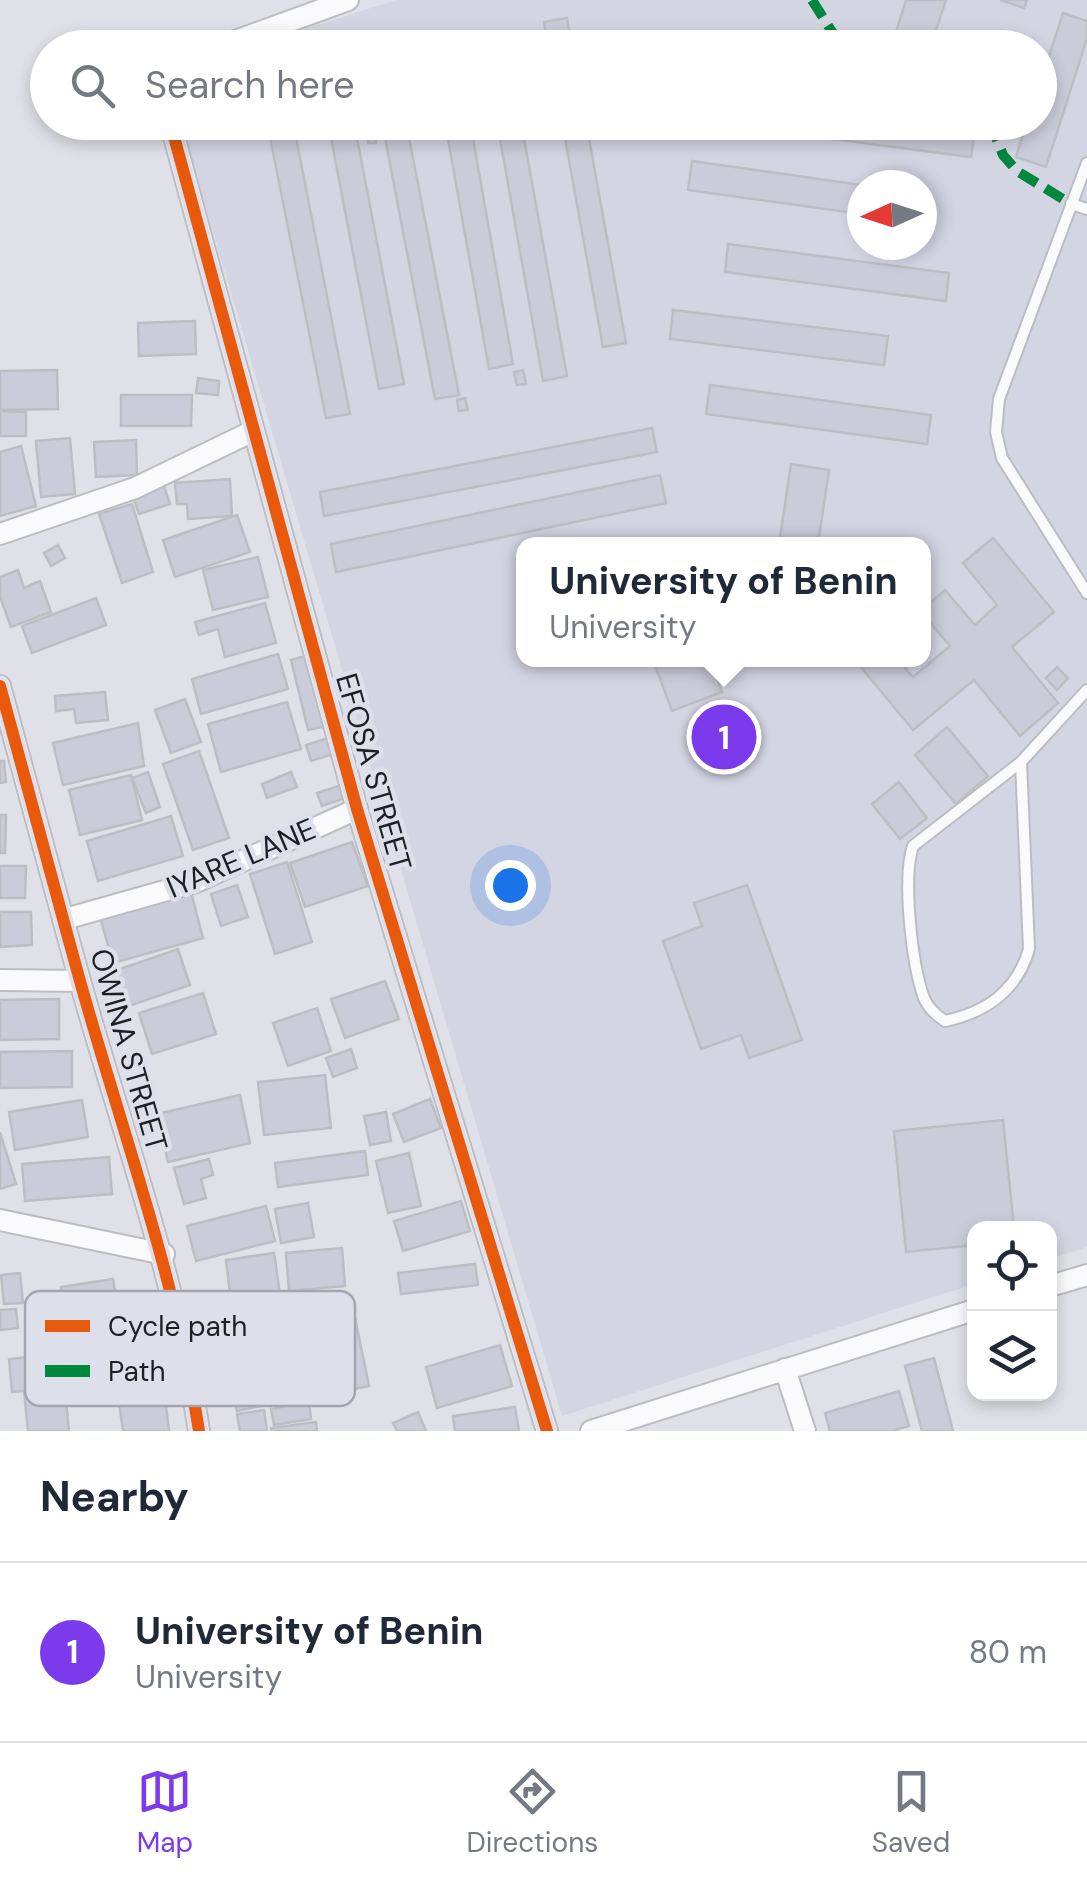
<!DOCTYPE html>
<html lang="en">
<head>
<meta charset="utf-8">
<style>
	body { margin:0; font-family:"DM Sans",sans-serif; background:#f2f2f3; color:#1f2937 }
	.controls { position:absolute; right:30px; bottom:30px; display:grid; overflow:hidden; border-radius:20px; box-shadow:0 5px 15px #0003 }
	.controls button { width:90px; height:90px; display:grid; place-items:center; padding:0; border:0; border-bottom:2px solid #e0e1e3; background:#fff; color:#1f2937; font:50px sans-serif }
	.compass { position:absolute; left:847px; top:170px; width:90px; height:90px; border-radius:50%; background:#fff; box-shadow:0 5px 15px #0003; rotate:267deg }
	.you { position:absolute; left:510px; top:885px; width:35px; height:35px; margin:-25px; border:8px solid #fff; border-radius:50%; background:#1a73e8; box-shadow:0 0 0 15px #1a73e833 }
	.badge { display:grid; place-items:center; width:65px; height:65px; border-radius:50%; background:#7c3aed; color:#fff; font-size:32px; font-weight:700 }
	.pin { position:absolute; translate:-50% -50%; border:5px solid #fff; box-shadow:0 2px 10px #0006 }
	.popup { position:absolute; left:516px; top:537px; width:415px; height:130px; box-sizing:border-box; display:grid; place-content:center; border-radius:20px; background:#fff; filter:drop-shadow(0 2px 8px #0005); font-size:32px; white-space:nowrap; color:#747a83 }
	.popup b { font-size:38px; color:#1f2937 }
	.popup::after { content:''; position:absolute; left:50%; top:100%; margin-left:-20px; border:20px solid transparent; border-top-color:#fff }
	.list { margin:0; padding:0; list-style:none }
	h2 { display:flex; justify-content:space-between; align-items:center; height:130px; margin:0; padding:0 40px; font-size:42px }
	h2 small { font-size:32px; font-weight:400; color:#747a83 }
	.list li { display:grid; grid-template-columns:65px 1fr auto; gap:30px; align-items:center; box-sizing:border-box; height:180px; padding:0 40px; border-top:2px solid #e0e1e3 }
	.list b { display:block; font-size:38px; white-space:nowrap }
	.list p { margin:0; font-size:32px; white-space:nowrap; color:#747a83 }
	.list em { font-size:32px; font-style:normal; color:#747a83 }
	.icon { flex:none; width:55px; height:55px; fill:none; stroke:currentColor; stroke-width:2; stroke-linecap:round; stroke-linejoin:round }
	.map { position:relative; flex:none; width:1087px; height:1431px; overflow:hidden }
	.search { position:absolute; background:#fff; box-shadow:0 5px 15px #0003; left:30px; right:30px; top:30px; height:110px; display:flex; align-items:center; gap:25px; box-sizing:border-box; padding:0 35px; border-radius:55px; color:#747a83; font-size:38px }
	.sheet { height:310px; background:#fff }
	nav { display:flex; justify-content:space-around; align-items:center; box-sizing:border-box; height:140px; border-top:2px solid #e0e1e3; background:#fff; font-size:28px; color:#747a83 }
	nav a { display:grid; justify-items:center; gap:5px }
	nav .on { color:#7c3aed }
	.map>svg:first-child { display:block }
	.built { fill:#d4d5e3; fill-rule:evenodd }
	.building { fill:#cbccda; stroke:#bdbec3; stroke-width:2.5 }
	.lines { fill:none; stroke-linecap:round; stroke-linejoin:round }
	.lane-casing { stroke:#bcbdc2; stroke-width:14 }
	.street-casing { stroke:#bcbdc2; stroke-width:24 }
	.lane { stroke:#fafafc; stroke-width:10 }
	.street { stroke:#fafafc; stroke-width:20 }
	.quiet { stroke:#00873e; stroke-width:10; stroke-dasharray:20 10; stroke-linecap:butt }
	.cycleway-casing { stroke:#dddfeb; stroke-width:19 }
	.cycleway { stroke:#e8590c; stroke-width:12 }
	.labels { text-anchor:middle; dominant-baseline:central; stroke-width:9; stroke-linejoin:round; paint-order:stroke }
	.street-label { font-size:30px; fill:#1e1f23; stroke:#dddfeb }
	.key { fill:#dddfeb; stroke:#a4a5af; stroke-width:2.5 }
	.key-label { font-size:28px; fill:#1e1f23 }
</style>
</head>
<body>
<div class="map">
<svg width="1087" height="1431" viewBox="0 0 1087 1431">
	<rect width="100%" height="100%" fill="#e0e1e8"/>
	<path class="built" d="M396 0H1087V1247L1050 1259V1228H974V1284L562 1416 181 123 1040 122V48L248 47ZM862 185H922V245H862ZM524 544H924V660H524Z"/>
	<g class="building">
		<path d="M906 0H946L930 48 892 45Z"/>
		<path d="M1000 0H1027L1024 8Z"/>
		<path d="M1063 13 1087 21V38L1046 167 1016 157 1027 122H1040V84Z"/>
		<path d="M567 18 572 48H548L544 22Z"/>
		<path d="M267 122H293L350 414 326 418Z"/>
		<path d="M328 122H354L404 384 379 389Z"/>
		<path d="M382 122H406L459 395 435 399Z"/>
		<path d="M445 122H470L513 364 489 369Z"/>
		<path d="M497 122H521L567 376 543 381Z"/>
		<path d="M562 122H586L626 343 603 347Z"/>
		<path d="M749 122H930L975 128 971 157 748 128Z"/>
		<path d="M368 132H377L376 143H368Z"/>
		<path d="M692 161 862 185V214L688 190Z"/>
		<path d="M728 244 949 273 946 301 725 272Z"/>
		<path d="M673 310 888 336 884 365 670 339Z"/>
		<path d="M195 321 196 354 139 356 138 323Z"/>
		<path d="M57 370 58 409 0 410V371Z"/>
		<path d="M523 370 526 384 517 385 514 372Z"/>
		<path d="M198 378 219 381 218 395 196 393Z"/>
		<path d="M710 385 931 415 927 444 706 414Z"/>
		<path d="M121 395H192L191 426H121Z"/>
		<path d="M465 398 468 410 459 411 457 400Z"/>
		<path d="M0 411 26 412V436H0Z"/>
		<path d="M652 428 657 452 324 516 320 492Z"/>
		<path d="M70 438 75 494 41 497 36 441Z"/>
		<path d="M136 440 137 475 96 477 94 442Z"/>
		<path d="M21 446 36 506 0 516V452Z"/>
		<path d="M791 464 829 470 818 544H779Z"/>
		<path d="M660 475 666 503 336 572 331 544Z"/>
		<path d="M230 479 232 516 188 519 187 504H177L175 483Z"/>
		<path d="M164 486 170 504 139 514 133 497Z"/>
		<path d="M132 504 153 572 122 583 99 514Z"/>
		<path d="M237 515 250 552 175 577 163 540Z"/>
		<path d="M993 538 1054 612 1012 647 1058 703 1020 736 974 680 913 730 855 660H898L913 677 950 646 924 615V608L945 590 975 625 997 605 963 563Z"/>
		<path d="M58 545 65 558 51 566 44 553Z"/>
		<path d="M258 557 268 597 213 610 203 570Z"/>
		<path d="M18 570 24 588 40 581 51 612 11 627 0 597V577Z"/>
		<path d="M96 598 106 625 32 653 22 626Z"/>
		<path d="M265 603 276 643 225 657 218 629 199 635 195 622Z"/>
		<path d="M278 654 288 689 201 714 192 679Z"/>
		<path d="M309 655 326 726 308 730 291 660Z"/>
		<path d="M653 660H710L722 692 672 711Z"/>
		<path d="M1057 667 1068 678 1057 690 1046 678Z"/>
		<path d="M105 692 108 720 76 723 74 709 56 711 55 696Z"/>
		<path d="M185 699 201 742 171 753 155 710Z"/>
		<path d="M287 702 301 749 221 772 208 724Z"/>
		<path d="M138 723 144 766 63 785 53 743Z"/>
		<path d="M947 727 988 776 956 804 915 755Z"/>
		<path d="M328 738 333 754 311 761 306 745Z"/>
		<path d="M199 751 229 838 193 850 163 764Z"/>
		<path d="M0 761H4L6 782 0 783Z"/>
		<path d="M148 772 160 807 146 813 132 778Z"/>
		<path d="M291 772 297 787 267 798 262 784Z"/>
		<path d="M131 775 142 820 80 835 69 790Z"/>
		<path d="M899 782 927 818 900 839 872 804Z"/>
		<path d="M341 785 345 798 322 806 317 793Z"/>
		<path d="M0 815H6L5 853H0Z"/>
		<path d="M171 816 183 856 98 881 87 841Z"/>
		<path d="M352 842 368 886 305 907 290 863Z"/>
		<path d="M287 862 312 942 275 954 250 874Z"/>
		<path d="M0 866H26L25 898H0Z"/>
		<path d="M237 885 248 917 221 926 211 894Z"/>
		<path d="M747 885 802 1040 749 1058 741 1035 701 1049 663 941 702 926 694 903Z"/>
		<path d="M191 892 203 938 113 963 100 917Z"/>
		<path d="M0 912H31L32 945 0 947Z"/>
		<path d="M178 949 190 985 129 1006 117 970Z"/>
		<path d="M385 981 399 1019 345 1038 331 999Z"/>
		<path d="M203 993 216 1034 152 1054 139 1013Z"/>
		<path d="M59 999V1039L0 1040V1000Z"/>
		<path d="M317 1008 331 1051 288 1066 273 1023Z"/>
		<path d="M351 1049 357 1068 333 1077 326 1058Z"/>
		<path d="M72 1051V1087L0 1088V1052Z"/>
		<path d="M325 1075 331 1128 264 1135 258 1082Z"/>
		<path d="M240 1095 250 1143 168 1162 157 1114Z"/>
		<path d="M430 1099 441 1128 404 1142 393 1114Z"/>
		<path d="M82 1100 88 1137 15 1150 9 1112Z"/>
		<path d="M386 1112 391 1141 370 1145 364 1116Z"/>
		<path d="M1003 1120 1014 1228H974V1245L906 1252 894 1131Z"/>
		<path d="M0 1132 16 1184 0 1189Z"/>
		<path d="M365 1151 368 1175 278 1187 275 1163Z"/>
		<path d="M409 1153 421 1206 388 1213 376 1161Z"/>
		<path d="M109 1157 112 1194 25 1201 22 1164Z"/>
		<path d="M209 1159 213 1175 201 1179 206 1198 184 1204 174 1168Z"/>
		<path d="M461 1201 470 1231 403 1251 394 1221Z"/>
		<path d="M308 1203 314 1237 281 1243 275 1209Z"/>
		<path d="M266 1206 275 1241 196 1261 187 1226Z"/>
		<path d="M342 1248 345 1286 289 1291 286 1253Z"/>
		<path d="M274 1253 280 1294 231 1301 226 1260Z"/>
		<path d="M475 1264 478 1285 401 1294 398 1273Z"/>
		<path d="M20 1273 23 1303 4 1304 1 1275Z"/>
		<path d="M113 1279 117 1303 131 1301 136 1332 69 1343 61 1287Z"/>
		<path d="M285 1297 291 1326 285 1327 289 1347 216 1363 206 1314Z"/>
		<path d="M351 1298 369 1386 334 1393 317 1305Z"/>
		<path d="M16 1309 18 1328 0 1330V1310Z"/>
		<path d="M500 1345 512 1386 437 1408 426 1367Z"/>
		<path d="M318 1349 327 1392 237 1411 228 1368Z"/>
		<path d="M48 1355 49 1372 63 1371 69 1431H28L24 1391 12 1392 9 1359Z"/>
		<path d="M934 1358 953 1431H922L905 1366Z"/>
		<path d="M120 1373 123 1392 81 1398 79 1379Z"/>
		<path d="M899 1391 909 1426 892 1431H830L825 1413Z"/>
		<path d="M165 1397 169 1431H123L119 1403Z"/>
		<path d="M309 1402 311 1419 274 1425 271 1409Z"/>
		<path d="M515 1407 519 1431H455L453 1416Z"/>
		<path d="M264 1410 267 1431H240L237 1414Z"/>
		<path d="M418 1412 426 1431H397L393 1423Z"/>
		<path d="M316 1422 317 1431H271V1428Z"/>
	</g>
	<g class="lines">
		<g class="lane-casing">
			<g id="lane">
				<path d="M1087 163 999 399 996 432 1002 458 1087 593"/>
				<path d="M1071 204 1087 209"/>
				<path d="M1021 762 1029 949C1017 991 987 1012 945 1021 936 1015 928 1008 924 998 912 965 902 878 913 846L1021 762 1087 690"/>
			</g>
		</g>
		<g class="street-casing">
			<g id="street">
				<path d="M216 48 348 0"/>
				<path d="M170 122 357 809 547 1431"/>
				<path d="M0 534 135 488 253 431"/>
				<path d="M0 686C27 785 53 883 80 981 123 1135 174 1271 199 1431"/>
				<path d="M65 919 196 882 357 809"/>
				<path d="M0 980 80 981"/>
				<path d="M0 1220 164 1254"/>
				<path d="M1050 1286 1087 1275"/>
				<path d="M785 1369 805 1431"/>
				<path d="M591 1431 974 1310"/>
			</g>
		</g>
		<use href="#lane" class="lane"/>
		<use href="#street" class="street"/>
		<g class="quiet">
			<path d="M812 0 832 32 851 48"/>
			<path d="M990 122 1003 155 1017 171 1071 204"/>
		</g>
		<g class="cycleway-casing">
			<g id="cycleway">
				<path d="M170 122 357 809 547 1431"/>
				<path d="M0 686C27 785 53 883 80 981 123 1135 174 1271 199 1431"/>
			</g>
		</g>
		<use href="#cycleway" class="cycleway"/>
	</g>
	<g class="labels">
		<g class="street-label">
			<text transform="translate(374 772) rotate(74)">EFOSA STREET</text>
			<text transform="translate(241 858) rotate(-23)">IYARE LANE</text>
			<text transform="translate(129 1050) rotate(74)">OWINA STREET</text>
		</g>
	</g>
	<rect x="25" y="1291" width="330" height="115" rx="15" class="key"/>
	<rect x="45" y="1320" width="45" height="12" fill="#e8590c"/>
	<rect x="45" y="1365" width="45" height="12" fill="#00873e"/>
	<g class="key-label">
		<text x="108" y="1336">Cycle path</text>
		<text x="108" y="1381">Path</text>
	</g>
</svg>
<div class="controls">
<button><svg class="icon" aria-label="locate" viewBox="0 0 24 24"><circle cx="12" cy="12" r="6"/><path d="M12 2v4M12 18v4M2 12h4M18 12h4"/></svg></button>
<button><svg class="icon" aria-label="layers" viewBox="0 0 24 24"><path d="M12 4l9 5-9 5-9-5zM3 14l9 5 9-5"/></svg></button>
</div>
<svg class="compass" viewBox="-18 -18 36 36"><path d="M0-13l5 13h-10z" fill="#e53935"/><path d="M0 13l5-13h-10z" fill="#747a83"/></svg>
<div class="you"></div>
<div class="pin badge" style="left:724px;top:737px">1</div>
<div class="popup"><b>University of Benin</b>University</div>
<div class="search"><svg class="icon" aria-label="search" viewBox="0 0 24 24"><circle cx="10" cy="10" r="6"/><path d="M15 15l6 6"/></svg>Search here</div>
</div>
<section class="sheet">
<h2>Nearby<small></small></h2>
<ul class="list">
<li><span class="badge">1</span><div><b>University of Benin</b><p>University</p></div><em>80 m</em></li>
</ul>
</section>
<nav>
<a class="on"><svg class="icon" aria-label="map" viewBox="0 0 24 24"><path d="M3 6l6-2 6 2 6-2v14l-6 2-6-2-6 2zM9 4v14M15 6v14"/></svg>Map</a>
<a><svg class="icon" aria-label="directions" viewBox="0 0 24 24"><path d="M12 3l9 9-9 9-9-9zM9 14v-3h6M13 9l2 2-2 2"/></svg>Directions</a>
<a><svg class="icon" aria-label="saved" viewBox="0 0 24 24"><path d="M7 4h10v16l-5-4-5 4z"/></svg>Saved</a>
</nav>
</body>
</html>
